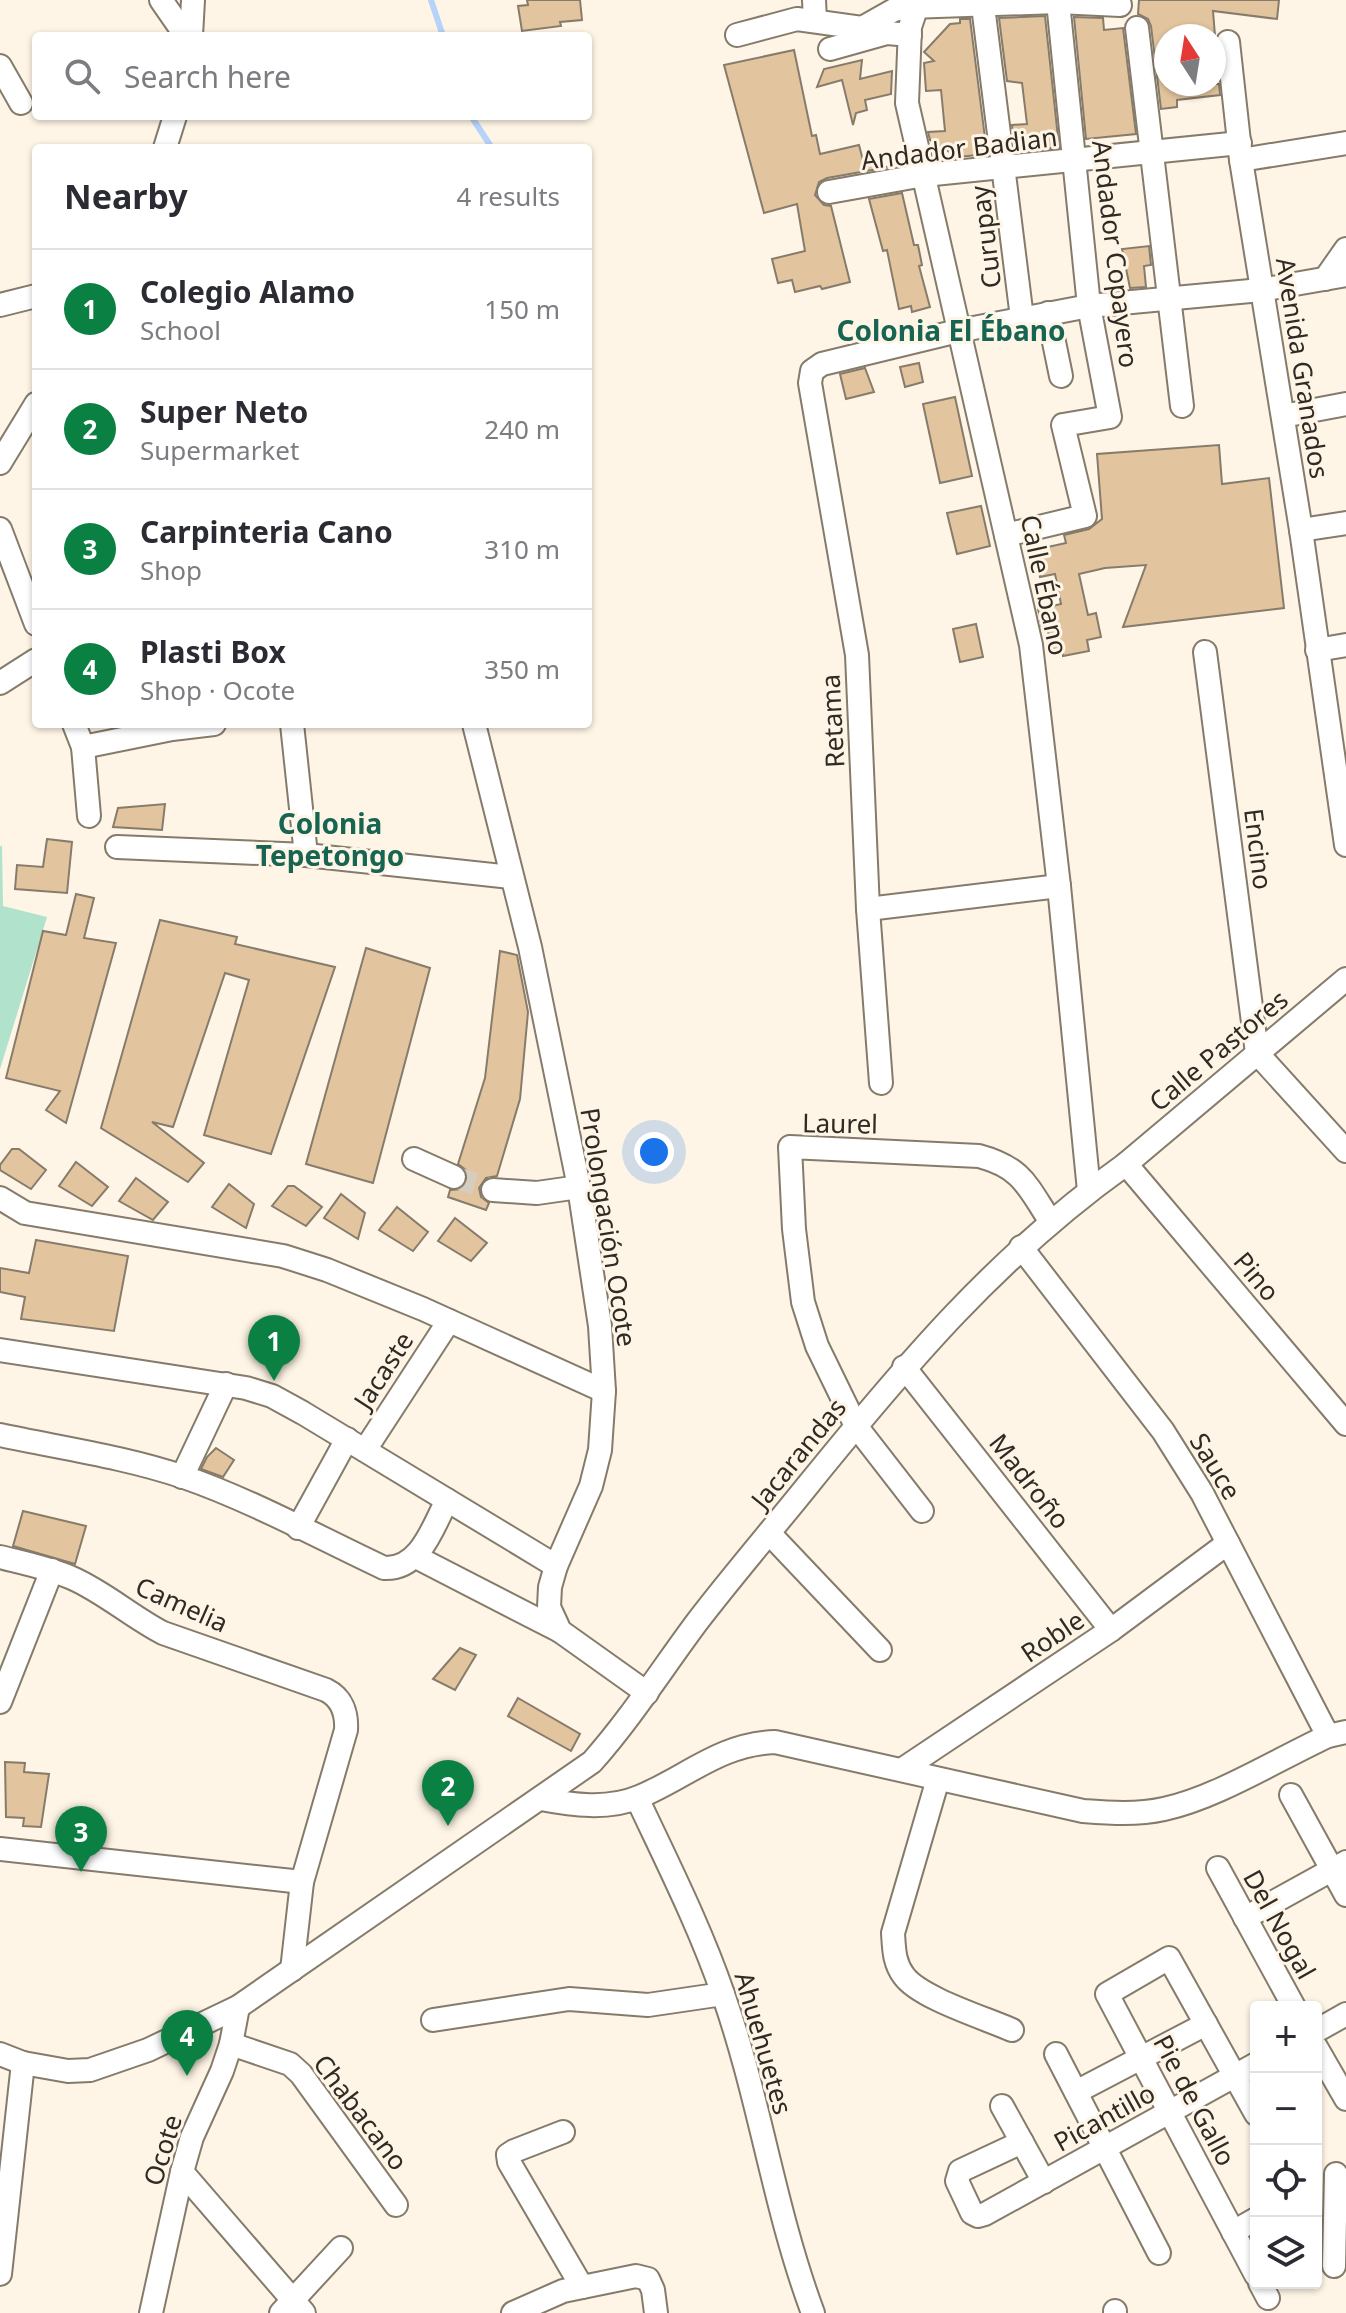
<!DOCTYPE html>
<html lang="en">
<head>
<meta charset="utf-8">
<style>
	body { margin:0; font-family:"Noto Sans",sans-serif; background:#f7f7f7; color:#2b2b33 }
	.controls { position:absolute; right:24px; bottom:24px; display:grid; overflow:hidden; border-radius:8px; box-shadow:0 2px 6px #0004 }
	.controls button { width:72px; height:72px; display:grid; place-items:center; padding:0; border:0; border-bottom:2px solid #e1e1e2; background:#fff; color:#2b2b33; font:40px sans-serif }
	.compass { position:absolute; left:1154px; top:24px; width:72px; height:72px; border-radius:50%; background:#fff; box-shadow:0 2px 6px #0004; rotate:348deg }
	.you { position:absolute; left:654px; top:1152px; width:28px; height:28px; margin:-20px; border:6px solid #fff; border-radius:50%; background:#1a73e8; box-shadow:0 0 0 12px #1a73e833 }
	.badge { display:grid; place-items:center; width:52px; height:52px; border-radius:50%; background:#0b8043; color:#fff; font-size:26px; font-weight:700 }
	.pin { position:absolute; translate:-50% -66px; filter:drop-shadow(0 2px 4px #0008) }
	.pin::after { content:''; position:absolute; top:42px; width:28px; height:24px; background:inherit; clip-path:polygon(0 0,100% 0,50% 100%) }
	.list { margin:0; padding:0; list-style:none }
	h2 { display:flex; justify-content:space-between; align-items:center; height:104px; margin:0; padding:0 32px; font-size:34px }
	h2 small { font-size:26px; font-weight:400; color:#7c7c81 }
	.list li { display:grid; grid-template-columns:52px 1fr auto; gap:24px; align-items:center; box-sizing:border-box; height:120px; padding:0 32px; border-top:2px solid #e1e1e2 }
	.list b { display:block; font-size:30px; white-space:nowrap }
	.list p { margin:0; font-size:26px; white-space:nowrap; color:#7c7c81 }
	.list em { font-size:26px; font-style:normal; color:#7c7c81 }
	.icon { flex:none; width:44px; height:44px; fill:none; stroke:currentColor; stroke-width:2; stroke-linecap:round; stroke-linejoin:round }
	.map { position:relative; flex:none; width:1346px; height:2313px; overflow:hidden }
	.search { position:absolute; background:#fff; box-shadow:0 2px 6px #0004; left:32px; top:32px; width:560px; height:88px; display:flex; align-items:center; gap:20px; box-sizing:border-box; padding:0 28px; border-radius:8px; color:#7c7c81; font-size:30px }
	.panel { position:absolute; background:#fff; box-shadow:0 2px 6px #0004; left:32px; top:144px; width:560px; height:584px; border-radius:8px }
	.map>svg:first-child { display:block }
	.green { fill:#b1e2cb }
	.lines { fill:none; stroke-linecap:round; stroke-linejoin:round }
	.stream { stroke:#b6d3fa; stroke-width:6 }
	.building { fill:#e2c59e; stroke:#877b6b; stroke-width:2 }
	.minor-tunnel { stroke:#d5cdbf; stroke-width:22; stroke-dasharray:22 11; stroke-linecap:butt }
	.minor-casing { stroke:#857b6a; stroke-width:26 }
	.minor { stroke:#fff; stroke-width:22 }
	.labels { text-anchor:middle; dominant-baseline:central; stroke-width:6; stroke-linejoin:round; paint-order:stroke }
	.street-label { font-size:26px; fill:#2f2b24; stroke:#fef5e6 }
	.neighbourhood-label { font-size:28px; font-weight:bold; fill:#166451; stroke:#fef5e6 }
</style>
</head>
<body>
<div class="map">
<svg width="1346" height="2313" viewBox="0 0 1346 2313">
	<rect width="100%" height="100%" fill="#fef5e6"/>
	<path class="green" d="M2 845 3 906 47 917 0 1069V847Z"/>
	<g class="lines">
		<g class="stream">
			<path d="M431 0 443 36"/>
			<path d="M471 116 490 145"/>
		</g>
	</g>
	<g class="building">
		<path d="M527 0H580L582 20 560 22 561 26 522 31 518 6 528 5Z"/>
		<path d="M1139 0H1279L1277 19 1213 11 1215 36H1166V84H1219L1220 95 1177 100V107L1161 109 1151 26 1148 19 1138 14Z"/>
		<path d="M1045 16 1059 147 1015 152 1012 125 1027 124 1022 83 1007 81 999 18Z"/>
		<path d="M1074 17 1103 18 1104 30 1123 28 1136 134 1086 139Z"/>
		<path d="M960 19H970L987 154 958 157 930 140 928 132 945 131 941 90 926 91 924 63 934 61 924 52 950 24 960 23Z"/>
		<path d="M794 50 812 136 816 135 820 154 859 145 864 164 883 160 884 167 895 166 827 178 819 182 815 195 824 205 831 206 850 282 822 289 820 286 795 292 792 280 778 283 772 259 805 251 797 204 764 213 724 65Z"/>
		<path d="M862 60 860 79 892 71 891 94 865 100 867 110 856 113 853 125 842 80 817 87 824 69Z"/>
		<path d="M902 193 914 245H918L922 265 919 266 930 307 912 312 911 306 899 309 887 250 883 251 869 199Z"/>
		<path d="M1149 246 1151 265 1144 266 1146 287 1130 288 1122 249Z"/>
		<path d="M919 363 923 382 905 387 900 367Z"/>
		<path d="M865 368 874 392 846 399 840 374Z"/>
		<path d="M955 397 972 476 940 483 923 404Z"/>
		<path d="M1219 445 1222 484 1269 478 1284 608 1123 627 1146 565 1105 568 1079 574 1088 615 1096 613 1101 637 1087 640 1089 651 1063 656 1062 649 1052 651 1047 627 1042 628 1038 609 1061 604 1055 574 1040 577 1034 550 1066 543 1064 535 1089 529 1102 519 1097 454Z"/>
		<path d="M981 506 990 546 957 554 947 513Z"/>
		<path d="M976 624 983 657 960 662 953 629Z"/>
		<path d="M165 804 162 830 113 827 118 808Z"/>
		<path d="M47 839 72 842 67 893 15 889 17 865 43 867Z"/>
		<path d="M76 894 94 898 84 938 116 943 66 1123 46 1110 60 1091 6 1078 43 931 66 935Z"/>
		<path d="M160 920 237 937 235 944 335 967 271 1154 204 1135 249 980 225 973 173 1127 152 1122 204 1163 188 1182 101 1128Z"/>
		<path d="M366 948 430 968 373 1183 306 1164Z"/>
		<path d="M500 951 517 955 528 1012 520 1099 497 1176 486 1178 479 1188 481 1197 489 1203 486 1210 448 1197 450 1190 462 1189 467 1182 466 1170 458 1164 485 1078Z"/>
		<path d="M12 1149H19L46 1170 31 1189 0 1170V1165Z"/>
		<path d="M76 1162 108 1187 92 1206 59 1186Z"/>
		<path d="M136 1178 168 1202 153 1220 119 1201Z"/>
		<path d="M229 1184 254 1204 246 1228 212 1207Z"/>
		<path d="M288 1186H294L322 1207 306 1226 272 1206Z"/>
		<path d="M341 1194 365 1213 358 1239 324 1218Z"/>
		<path d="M397 1207 428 1232 413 1251 379 1230Z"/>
		<path d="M455 1218 487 1243 471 1261 438 1241Z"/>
		<path d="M36 1240 128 1256 114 1331 21 1319 25 1297 0 1292V1268L29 1273Z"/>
		<path d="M216 1448 234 1460 223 1477 201 1469 207 1457Z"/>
		<path d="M23 1511 86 1526 75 1564 13 1546Z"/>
		<path d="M460 1648 476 1655 455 1690 433 1679Z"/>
		<path d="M518 1698 580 1734 571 1751 508 1716Z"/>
		<path d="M5 1762 25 1763 24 1772 49 1774 41 1827 23 1826 24 1818 6 1817Z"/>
	</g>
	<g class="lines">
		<path class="minor-tunnel" d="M454 1177 493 1190"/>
		<g class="minor-casing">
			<g id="minor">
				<path d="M161 0 186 36"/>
				<path d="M814 0 815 21"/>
				<path d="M919 0 910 27 907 103 1031 645 1059 886 1089 1191"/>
				<path d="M983 6 1022 318"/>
				<path d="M1137 28 1182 406"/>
				<path d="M737 35 797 19 862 28 894 10 909 7 1058 2 1120 5"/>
				<path d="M191 36 193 0"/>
				<path d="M1228 42 1241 160 1301 530 1346 845"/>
				<path d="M830 49 887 33 910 35"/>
				<path d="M0 66 21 103"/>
				<path d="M165 148 175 116"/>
				<path d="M1241 160 1346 143"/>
				<path d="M829 192 924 175 1240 143"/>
				<path d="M1325 279 1346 249"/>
				<path d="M0 305 36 296"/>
				<path d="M1048 313 1061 376"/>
				<path d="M1283 416 1346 404"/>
				<path d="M0 463 36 404"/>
				<path d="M0 529 36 624"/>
				<path d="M1301 530 1346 523"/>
				<path d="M1006 535 1085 516 1063 425 1110 417 1089 306 1058 2"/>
				<path d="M1317 650 1346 645"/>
				<path d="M1205 652 1257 1053 1346 1151"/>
				<path d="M0 683 36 660"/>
				<path d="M74 724 83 747 89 816"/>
				<path d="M292 724 306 855"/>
				<path d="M474 724 530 947 579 1187 600 1326 604 1391 600 1450 591 1486 556 1566 550 1587 549 1607 560 1631 647 1693"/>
				<path d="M83 747 172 729 214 724"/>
				<path d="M117 847 306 855 511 877"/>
				<path d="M868 909 1059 886"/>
				<path d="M881 1083 868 909 857 655 810 383 812 371 822 364 958 331 1089 306 1261 290 1346 275"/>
				<path d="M414 1159 454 1177"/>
				<path d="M1126 1164 1346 1424"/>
				<path d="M493 1190 537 1193 579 1187"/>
				<path d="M0 1198 25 1213 283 1256 327 1270 423 1309 604 1391"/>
				<path d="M1021 1247 1163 1431 1202 1493 1328 1736"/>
				<path d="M0 1350 246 1388 272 1396 303 1413 556 1566"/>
				<path d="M904 1367 1111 1630"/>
				<path d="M0 1435C61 1448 125 1457 184 1477 253 1501 318 1537 384 1568 420 1570 433 1527 447 1500"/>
				<path d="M365 1450 449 1321"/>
				<path d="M182 1477 226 1384"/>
				<path d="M922 1511 856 1426 817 1346 803 1302 794 1229 790 1147 979 1156C1023 1168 1027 1186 1051 1222"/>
				<path d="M298 1528 347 1439"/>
				<path d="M769 1533 880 1650"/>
				<path d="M0 1557C24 1563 49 1568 72 1578 104 1592 132 1617 163 1633L326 1690C342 1698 347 1713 346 1730L302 1882 292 1970"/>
				<path d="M416 1557 560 1631"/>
				<path d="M0 1702 52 1570"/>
				<path d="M903 1769 1111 1630 1228 1543"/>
				<path d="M938 1779 893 1933C894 1949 894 1963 904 1976 920 1998 985 2018 1012 2030"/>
				<path d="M1291 1795 1346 1895"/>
				<path d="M637 1798C667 1862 700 1927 723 1994 760 2099 774 2209 813 2313"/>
				<path d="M541 1799C572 1805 608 1810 639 1797 687 1777 720 1744 775 1742L1083 1811C1110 1813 1137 1815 1164 1809 1216 1798 1278 1759 1328 1736L1346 1732"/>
				<path d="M0 1849 302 1882"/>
				<path d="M1218 1868 1294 2007"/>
				<path d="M1245 1918 1346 1862"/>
				<path d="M433 2020 569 1999 648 2005 723 1994"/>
				<path d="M1316 2031 1346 2014"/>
				<path d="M231 2044 290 2064 301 2074 396 2205"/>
				<path d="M1316 2047 1346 2099"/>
				<path d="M0 2054 23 2063 68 2071 90 2070 148 2050 238 2007 592 1762C631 1718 662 1669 697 1622 733 1575 771 1531 808 1485 906 1364 997 1256 1126 1164L1346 979"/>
				<path d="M1056 2054 1159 2253"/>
				<path d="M1076 2092 1206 2024"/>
				<path d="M1002 2106 1044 2182"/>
				<path d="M1256 2114 1169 1958 1107 1994 1256 2275"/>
				<path d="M563 2132 514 2151 508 2155 509 2162 582 2287"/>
				<path d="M1022 2142 960 2171 957 2181 972 2213 978 2216 985 2214 1256 2064"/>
				<path d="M182 2172 304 2313"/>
				<path d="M1233 2232 1256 2219"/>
				<path d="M1334 2266 1336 2174"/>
				<path d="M0 2274 23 2063"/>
				<path d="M1260 2283 1268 2298"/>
				<path d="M151 2313 182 2172 192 2137 222 2071 231 2044 238 2007"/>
				<path d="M281 2313 341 2248"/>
				<path d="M513 2313 563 2291 636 2276 648 2279 653 2290 656 2313"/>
				<path d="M1115 2313V2311"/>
			</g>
		</g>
		<use href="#minor" class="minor"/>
	</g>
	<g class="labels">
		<g class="street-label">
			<text transform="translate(959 148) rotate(-7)">Andador Badian</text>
			<text transform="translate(985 237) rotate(-97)">Curupay</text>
			<text transform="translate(1116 254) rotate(83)">Andador Copayero</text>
			<text transform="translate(1303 368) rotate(81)">Avenida Granados</text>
			<text transform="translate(1045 585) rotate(78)">Calle Ébano</text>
			<text transform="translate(832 721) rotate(-93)">Retama</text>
			<text transform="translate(1259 849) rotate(83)">Encino</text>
			<text transform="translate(1218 1050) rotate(-40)">Calle Pastores</text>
			<text transform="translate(840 1123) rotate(1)">Laurel</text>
			<text transform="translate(609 1227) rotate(81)">Prolongación Ocote</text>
			<text transform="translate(1257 1276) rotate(50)">Pino</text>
			<text transform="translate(383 1370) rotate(-57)">Jacaste</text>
			<text transform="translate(798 1453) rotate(-51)">Jacarandas</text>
			<text transform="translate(1216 1466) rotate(59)">Sauce</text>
			<text transform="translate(1030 1481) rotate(52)">Madroño</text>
			<text transform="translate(182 1604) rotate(24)">Camelia</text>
			<text transform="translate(1052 1636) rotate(-34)">Roble</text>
			<text transform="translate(1280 1924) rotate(61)">Del Nogal</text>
			<text transform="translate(764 2043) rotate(74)">Ahuehuetes</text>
			<text transform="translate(1195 2100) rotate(62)">Pie de Gallo</text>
			<text transform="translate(361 2112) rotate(53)">Chabacano</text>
			<text transform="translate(1104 2117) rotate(-29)">Picantillo</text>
			<text transform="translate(162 2150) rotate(-73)">Ocote</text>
		</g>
		<g class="neighbourhood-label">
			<text x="951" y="330">Colonia El Ébano</text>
			<text x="330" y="823">Colonia<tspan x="330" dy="32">Tepetongo</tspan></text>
		</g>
	</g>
</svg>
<div class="controls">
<button>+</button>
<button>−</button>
<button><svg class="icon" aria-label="locate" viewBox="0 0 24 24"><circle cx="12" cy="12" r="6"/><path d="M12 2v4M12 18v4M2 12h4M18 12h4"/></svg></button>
<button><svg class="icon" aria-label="layers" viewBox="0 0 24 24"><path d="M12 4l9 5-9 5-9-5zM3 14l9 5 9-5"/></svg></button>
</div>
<svg class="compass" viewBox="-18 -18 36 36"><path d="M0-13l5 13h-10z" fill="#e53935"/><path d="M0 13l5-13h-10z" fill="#7c7c81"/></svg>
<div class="you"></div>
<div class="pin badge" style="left:274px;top:1381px">1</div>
<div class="pin badge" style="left:448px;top:1826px">2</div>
<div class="pin badge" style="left:81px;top:1872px">3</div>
<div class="pin badge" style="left:187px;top:2076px">4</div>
<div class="search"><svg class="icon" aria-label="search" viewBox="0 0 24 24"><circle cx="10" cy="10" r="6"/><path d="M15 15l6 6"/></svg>Search here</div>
<section class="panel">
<h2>Nearby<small>4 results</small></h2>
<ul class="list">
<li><span class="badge">1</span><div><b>Colegio Alamo</b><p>School</p></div><em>150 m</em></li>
<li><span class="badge">2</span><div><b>Super Neto</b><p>Supermarket</p></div><em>240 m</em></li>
<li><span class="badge">3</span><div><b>Carpinteria Cano</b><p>Shop</p></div><em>310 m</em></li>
<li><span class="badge">4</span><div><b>Plasti Box</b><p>Shop · Ocote</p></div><em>350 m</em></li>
</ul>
</section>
</div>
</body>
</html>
